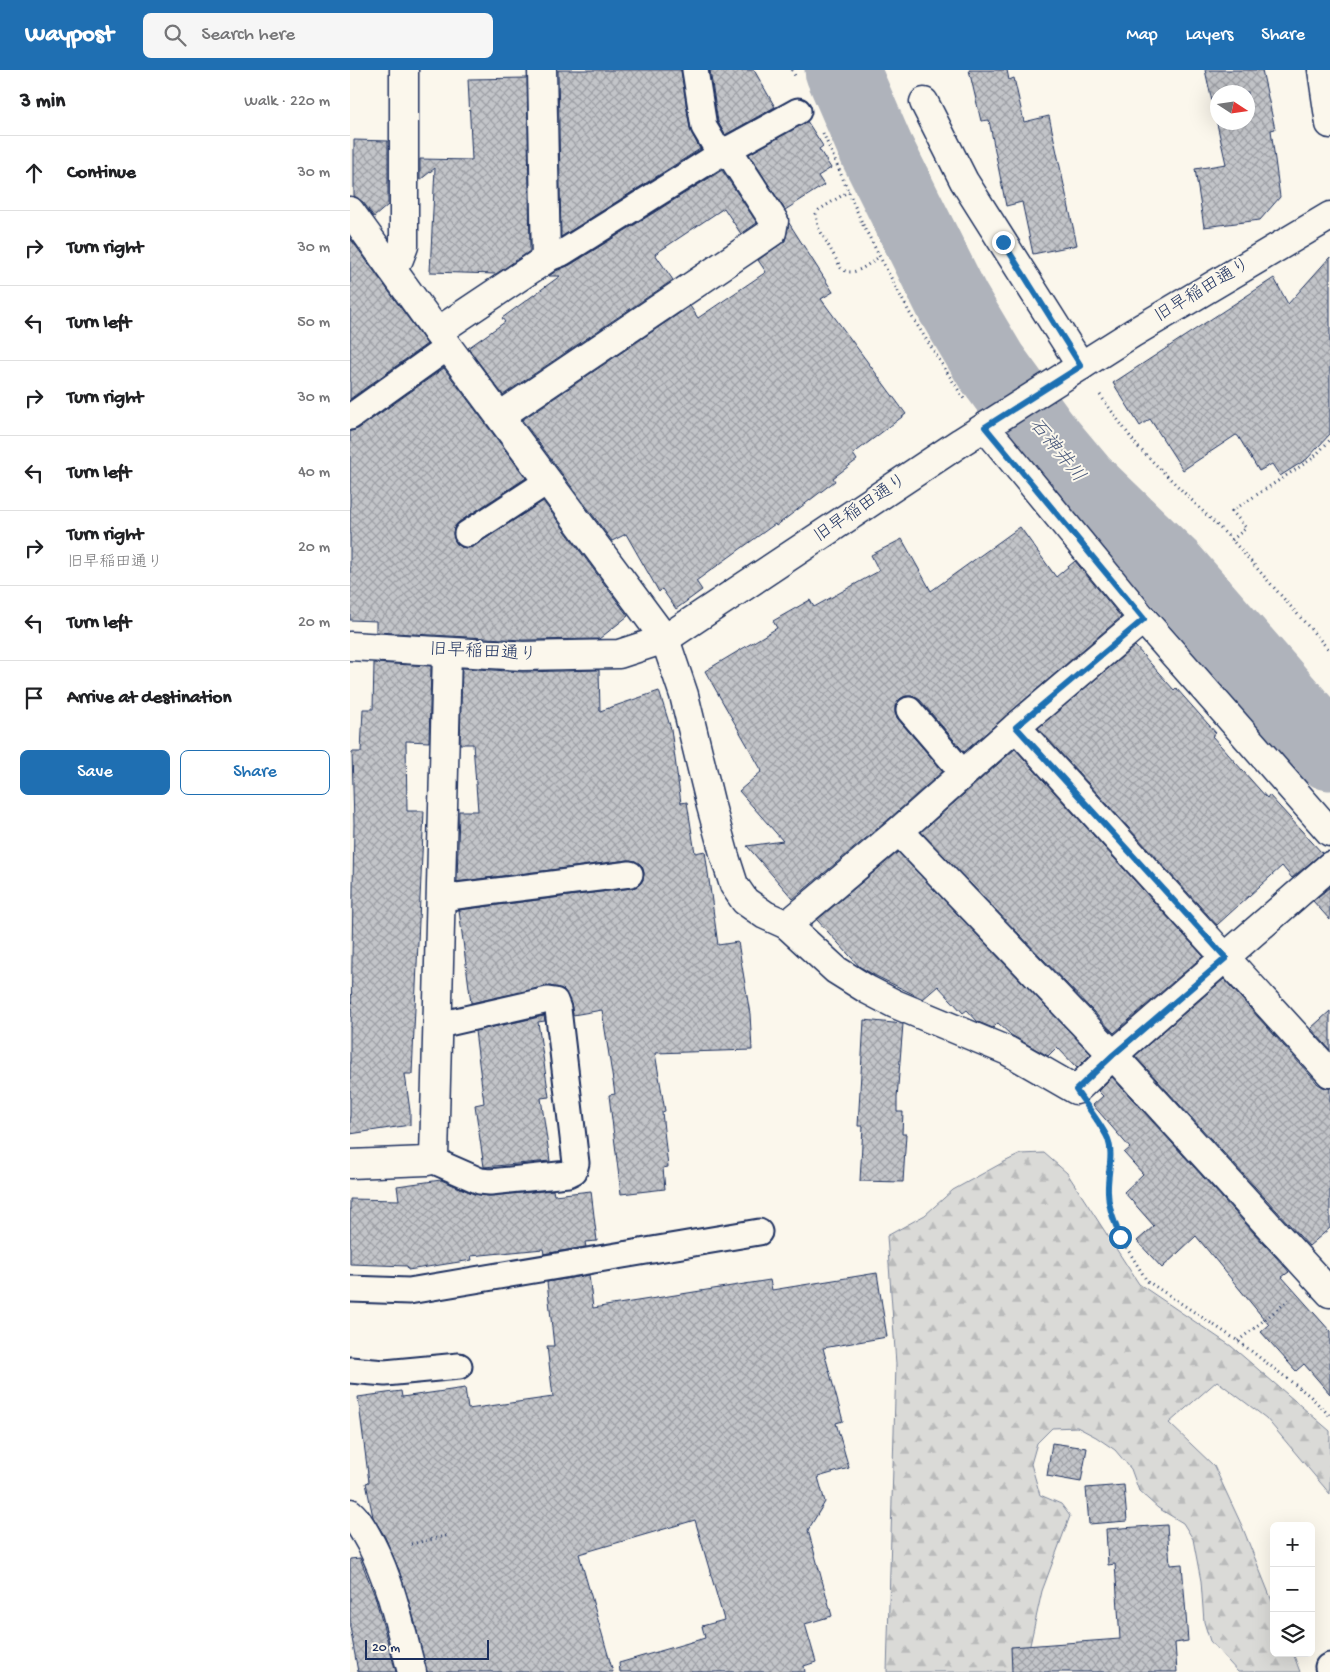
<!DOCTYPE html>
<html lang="en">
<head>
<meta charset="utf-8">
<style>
	body { margin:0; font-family:"Gochi Hand","Klee One",sans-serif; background:#f6f6f6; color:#202124 }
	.controls { position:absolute; right:15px; bottom:15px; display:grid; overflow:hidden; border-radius:8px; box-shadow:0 5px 20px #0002 }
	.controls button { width:45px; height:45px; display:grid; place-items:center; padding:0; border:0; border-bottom:1px solid #e0e0e0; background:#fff; color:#202124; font:25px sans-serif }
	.compass { position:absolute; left:860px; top:15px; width:45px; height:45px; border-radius:50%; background:#fff; box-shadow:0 5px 20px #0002; rotate:102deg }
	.scale { position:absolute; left:15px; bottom:12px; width:124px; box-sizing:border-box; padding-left:5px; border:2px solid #1b2f5e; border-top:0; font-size:14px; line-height:18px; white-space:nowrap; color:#1b2f5e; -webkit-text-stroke:4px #fbf7ec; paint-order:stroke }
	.stop { position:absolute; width:15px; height:15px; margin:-11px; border:4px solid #1f6fb2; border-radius:50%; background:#fff }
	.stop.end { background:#1f6fb2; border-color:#fff; box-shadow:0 1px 5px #0008 }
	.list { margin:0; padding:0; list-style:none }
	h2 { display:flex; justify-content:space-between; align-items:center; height:65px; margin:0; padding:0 20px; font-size:21px }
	h2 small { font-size:16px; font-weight:400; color:#757577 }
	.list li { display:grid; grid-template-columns:32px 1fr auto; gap:15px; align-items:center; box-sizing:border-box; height:75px; padding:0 20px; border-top:1px solid #e0e0e0 }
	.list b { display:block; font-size:19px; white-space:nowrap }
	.list p { margin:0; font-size:16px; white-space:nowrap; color:#757577 }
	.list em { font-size:16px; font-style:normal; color:#757577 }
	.actions { display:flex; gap:10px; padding:15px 20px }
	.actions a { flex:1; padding:11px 0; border:1px solid #1f6fb2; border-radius:8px; text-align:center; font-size:18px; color:#1f6fb2 }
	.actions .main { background:#1f6fb2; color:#fff }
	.icon { flex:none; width:28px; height:28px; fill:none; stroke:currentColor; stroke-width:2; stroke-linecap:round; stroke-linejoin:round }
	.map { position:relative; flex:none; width:980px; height:1602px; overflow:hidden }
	header { display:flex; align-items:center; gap:30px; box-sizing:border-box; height:70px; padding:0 25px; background:#1f6fb2; color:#fff }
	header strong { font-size:24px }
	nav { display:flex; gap:28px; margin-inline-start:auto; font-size:18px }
	.search { width:350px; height:45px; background:#f6f6f6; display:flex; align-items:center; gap:12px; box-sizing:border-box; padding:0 18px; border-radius:8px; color:#757577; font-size:19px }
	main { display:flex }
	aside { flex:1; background:#fff }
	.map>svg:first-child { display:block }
	.forest { fill:url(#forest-firs); stroke:#7a849a }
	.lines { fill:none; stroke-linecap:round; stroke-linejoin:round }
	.river { stroke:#afb3bb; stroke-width:75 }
	.building { fill:url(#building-cross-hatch); stroke:#1b2f5e; fill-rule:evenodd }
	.service-casing { stroke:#1b2f5e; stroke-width:29 }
	.minor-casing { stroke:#1b2f5e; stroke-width:31 }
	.primary-casing { stroke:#1b2f5e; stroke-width:31 }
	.path { stroke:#1b2f5e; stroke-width:3; stroke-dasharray:1 4; stroke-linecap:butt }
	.service { stroke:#fbf7ec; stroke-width:25 }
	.minor { stroke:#fbf7ec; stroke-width:28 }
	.primary { stroke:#fbf7ec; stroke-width:28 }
	.route { stroke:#1f6fb2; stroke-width:6 }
	.labels { text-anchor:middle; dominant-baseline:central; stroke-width:4; stroke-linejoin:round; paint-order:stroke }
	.street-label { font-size:18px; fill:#1b2f5e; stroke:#fbf7ec }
	.water-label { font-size:19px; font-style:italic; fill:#47577a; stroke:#fbf7ec }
</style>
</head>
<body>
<header>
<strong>Waypost</strong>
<div class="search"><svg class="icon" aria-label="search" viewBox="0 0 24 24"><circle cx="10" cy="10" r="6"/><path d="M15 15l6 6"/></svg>Search here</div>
<nav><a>Map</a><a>Layers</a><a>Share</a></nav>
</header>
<main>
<aside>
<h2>3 min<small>Walk · 220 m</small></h2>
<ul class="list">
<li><svg class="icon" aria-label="ahead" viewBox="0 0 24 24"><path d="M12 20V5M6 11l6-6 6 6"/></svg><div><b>Continue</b></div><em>30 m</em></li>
<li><svg class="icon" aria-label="right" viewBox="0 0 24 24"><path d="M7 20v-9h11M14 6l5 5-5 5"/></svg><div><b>Turn right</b></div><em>30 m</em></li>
<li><svg class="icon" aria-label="left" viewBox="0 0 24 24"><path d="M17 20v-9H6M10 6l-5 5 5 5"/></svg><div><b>Turn left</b></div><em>50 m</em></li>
<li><svg class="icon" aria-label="right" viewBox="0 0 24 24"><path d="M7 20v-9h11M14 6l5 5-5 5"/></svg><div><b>Turn right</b></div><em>30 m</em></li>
<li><svg class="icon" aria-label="left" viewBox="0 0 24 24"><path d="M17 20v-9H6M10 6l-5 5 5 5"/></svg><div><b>Turn left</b></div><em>40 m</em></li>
<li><svg class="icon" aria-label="right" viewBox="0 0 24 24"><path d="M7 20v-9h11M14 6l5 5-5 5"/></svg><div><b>Turn right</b><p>旧早稲田通り</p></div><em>20 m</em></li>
<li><svg class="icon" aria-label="left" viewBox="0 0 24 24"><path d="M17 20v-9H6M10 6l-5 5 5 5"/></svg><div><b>Turn left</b></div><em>20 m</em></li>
<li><svg class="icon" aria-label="arrive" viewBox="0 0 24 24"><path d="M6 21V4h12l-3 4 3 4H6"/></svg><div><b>Arrive at destination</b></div></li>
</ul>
<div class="actions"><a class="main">Save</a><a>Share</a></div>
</aside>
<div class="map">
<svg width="980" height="1602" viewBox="0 0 980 1602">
	<defs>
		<pattern id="forest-firs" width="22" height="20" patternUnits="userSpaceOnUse" patternTransform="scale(1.25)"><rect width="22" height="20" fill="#dadad7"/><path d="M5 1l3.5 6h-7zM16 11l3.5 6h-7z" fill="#babbbb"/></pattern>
		<pattern id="building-cross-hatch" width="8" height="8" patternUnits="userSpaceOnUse" patternTransform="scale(1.25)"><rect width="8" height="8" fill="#c3c5c9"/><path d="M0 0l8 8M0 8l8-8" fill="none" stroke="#9ea0a6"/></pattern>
	</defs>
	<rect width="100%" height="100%" fill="#fbf7ec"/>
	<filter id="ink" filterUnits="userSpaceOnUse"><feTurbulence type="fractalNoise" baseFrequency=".02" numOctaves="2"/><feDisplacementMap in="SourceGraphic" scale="10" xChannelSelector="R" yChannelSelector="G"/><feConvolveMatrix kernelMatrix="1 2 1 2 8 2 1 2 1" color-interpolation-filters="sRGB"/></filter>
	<g filter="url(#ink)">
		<path class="forest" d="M694 1083 717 1103 789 1214 881 1276 980 1361V1424L916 1348 867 1311 819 1353 864 1396 892 1456 924 1536V1583H943L950 1602H888L860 1571 854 1552 851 1511 843 1469 833 1453 808 1438 789 1421 781 1399 765 1380 746 1367 727 1357 702 1358 687 1373 681 1394 690 1425 711 1434 720 1446 692 1521 680 1575V1602H537L546 1294 537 1166 575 1145 603 1120 652 1093 671 1084Z"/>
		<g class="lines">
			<path class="river" d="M492 0 527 81 603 233 640 295 691 365 732 414 821 500 980 683"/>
		</g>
		<g class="building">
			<path d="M208 0H331L340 59 350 79 211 167Z"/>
			<path d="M360 0H404L425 37 375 65 368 52Z"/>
			<path d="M619 0H657L659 10 664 8 674 52 699 46 727 175 683 184 672 132 656 136 639 50 631 51Z"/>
			<path d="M855 0H912L925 59 921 60 930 127 910 150 854 157 845 99 876 94ZM868 22H898V52H868Z"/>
			<path d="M177 8 180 181 146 204 80 202 85 98 70 110V89L122 90 118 9Z"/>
			<path d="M457 51 473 76 469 79 481 98 468 106 474 115 435 140 399 84Z"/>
			<path d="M4 70 38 71V135L24 147 13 132 4 126Z"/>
			<path d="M372 100 407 153 391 164 374 138 305 184 323 210 153 325 118 278 155 252 152 248 210 206H199L206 201 220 195Z"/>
			<path d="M439 153 483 222 471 229 556 344 503 384 507 390 483 408 485 411 426 456 425 454 346 511 352 520 326 539 312 519 309 522 276 464 262 471 172 350 340 236 348 248 416 202 408 190 435 171Z"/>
			<path d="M0 168 77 274 0 329Z"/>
			<path d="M980 187V364L957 389 930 406 922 394 909 401 888 366 886 365 833 400 800 349 790 356 763 313 924 208 938 234Z"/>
			<path d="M94 298 176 408 109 452 104 458 103 464 105 471 111 477 118 478 124 476 193 431 278 546 249 569 173 570 26 562V551L0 550V361L8 359Z"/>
			<path d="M670 457 706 507 725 491 771 547 614 682 570 630 563 626H556L550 629 545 636V643L548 649 593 701 539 749 443 829 397 776 433 771 389 721 412 701 355 601 427 558 423 551 460 530 464 537 529 501 521 485 552 469 581 521Z"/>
			<path d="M785 576 824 620 826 618 866 663 862 666 917 728 919 725 972 783 942 808 932 796 867 855 688 658Z"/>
			<path d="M24 593 81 596 79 672 56 671 57 741H74L62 1004H55L60 1041V1055L0 1064V957H1L4 753 2 682H11L13 639H23Z"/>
			<path d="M112 598 173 602 249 600 250 641 309 621 321 659 331 733 337 732 345 783 355 781 368 875 388 872 400 944 402 980 305 983 315 1041 312 1042 318 1097 313 1098 315 1119 271 1124 259 1025 265 1024 252 940 223 945 221 934 214 920 200 916 121 933 109 840 282 818 289 815 293 810 294 803 291 795 285 791 278 790 107 812 109 741H128L123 674H110Z"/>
			<path d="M665 679 853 886 764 963 571 762Z"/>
			<path d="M548 782 741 984 727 998 707 977 698 986 661 965 648 953 643 958 628 952 617 940 613 943 588 916 573 929 526 906 510 897 467 850Z"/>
			<path d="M980 817V850L963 831Z"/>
			<path d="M874 909 968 1014 975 1018H980V1158L959 1176 785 986Z"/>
			<path d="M980 941V980L961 958Z"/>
			<path d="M194 946 195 951 188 952 199 1027 191 1028 200 1091 134 1097 125 1035 134 1033 125 961Z"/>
			<path d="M514 950 553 954 547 1028V1042H553L552 1064H556L553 1112 510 1111 513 1056H508Z"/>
			<path d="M762 1007 935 1197 939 1202 932 1207 980 1261V1324L954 1294 946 1301 911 1262 919 1255 846 1166 812 1198 787 1171 804 1156 774 1122 793 1104 774 1083 780 1078 743 1035 753 1026 748 1021Z"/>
			<path d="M91 1110 124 1124 139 1126 203 1120 204 1125 241 1121 247 1171 235 1172 236 1177 194 1184 193 1179 121 1186 122 1190 58 1200 57 1196 0 1194V1129L49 1130 47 1116Z"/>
			<path d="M527 1203 537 1267 473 1278 493 1351 486 1353 499 1398 468 1407 475 1432 458 1460 482 1546 455 1554 466 1592 454 1596 455 1602H270L269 1593 355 1568 352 1556 374 1550 345 1450 229 1484 263 1602H77L64 1549 49 1500 35 1467 23 1447 16 1413 19 1412 8 1327 51 1321 52 1327 115 1318 118 1339 203 1327 197 1276H204L197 1212 239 1205 243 1238 420 1210 422 1220Z"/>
			<path d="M702 1373 737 1378 731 1412 697 1406Z"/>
			<path d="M774 1415 777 1451 739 1454 736 1418Z"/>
			<path d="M817 1455 820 1495 832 1494 838 1571 825 1573 827 1602H662L661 1577 770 1569 765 1494 758 1495 756 1459Z"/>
			<path d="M10 1488 25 1526 46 1602H8L0 1557V1489Z"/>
		</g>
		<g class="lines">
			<g class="service-casing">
				<g id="service">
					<path d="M345 0 354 57 370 84"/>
					<path d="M196 189 212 183 370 84 448 41"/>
					<path d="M0 347 98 277"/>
					<path d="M117 464 198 411"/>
					<path d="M559 640 613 703"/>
					<path d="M91 828 280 804"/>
					<path d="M82 1090 130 1111 140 1112 218 1104 224 1101 226 1093 208 939 205 931 198 930 89 955"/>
					<path d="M0 1219 59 1221 409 1162"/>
					<path d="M0 1300 35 1303 109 1296"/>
					<path d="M978 1597 980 1596"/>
				</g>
			</g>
			<g class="minor-casing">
				<g id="minor">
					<path d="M574 32 614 111 731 296"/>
					<path d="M0 141 98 277 315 569 334 625 361 736 375 787 384 815 395 831 415 845 437 855 486 900 518 920 545 934 658 981 726 1020 763 985 980 1223"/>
					<path d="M41 198 49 189 54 176V0"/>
					<path d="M87 262 196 189 192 0"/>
					<path d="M150 346 422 162 424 151 378 80"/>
					<path d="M635 357 793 549 980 762"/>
					<path d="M666 657 980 1003"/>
					<path d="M549 761 763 985 980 796"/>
					<path d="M437 855 549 761 666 657 793 549"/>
					<path d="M0 1094 77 1091 82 1090 84 1087 97 582"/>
					<path d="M0 1443C9 1451 15 1463 21 1474 42 1515 50 1558 62 1602"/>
				</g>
			</g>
			<g class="primary-casing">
				<g id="primary">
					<path d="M972 0 980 54"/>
					<path d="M0 576 173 586 269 584 315 569 611 372 783 263 980 146"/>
				</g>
			</g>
			<g class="path">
				<path d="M442 0 446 8"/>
				<path d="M473 63 513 155 559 242 614 329"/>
				<path d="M499 121 469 140 466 144 468 157 491 198C503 209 518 194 529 187"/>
				<path d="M750 325 787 376 882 470 980 581"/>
				<path d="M882 470 896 458 882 441 963 388 980 370"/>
				<path d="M746 1050 758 1069 761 1083 758 1098V1124L762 1145 770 1167 797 1211 888 1271 960 1326 980 1346"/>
				<path d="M888 1271 939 1230"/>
				<path d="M61 1474 100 1465"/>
			</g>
			<use href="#service" class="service"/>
			<use href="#minor" class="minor"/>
			<use href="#primary" class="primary"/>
		</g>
	</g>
	<g class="lines" filter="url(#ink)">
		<path class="route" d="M653 172 731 296 635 357 794 549 666 657 876 888 763 985 726 1020C735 1034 752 1055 758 1069 764 1085 757 1105 758 1122 758 1138 765 1152 770 1167"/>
	</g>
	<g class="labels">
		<g class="street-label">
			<text transform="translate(853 221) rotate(-31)">旧早稲田通り</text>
			<text transform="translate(511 439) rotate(-34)">旧早稲田通り</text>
			<text transform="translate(133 583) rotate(3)">旧早稲田通り</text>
		</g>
		<g class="water-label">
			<text transform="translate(706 381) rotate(51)">石神井川</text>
		</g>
	</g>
</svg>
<div class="controls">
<button>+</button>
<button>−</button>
<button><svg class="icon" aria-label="layers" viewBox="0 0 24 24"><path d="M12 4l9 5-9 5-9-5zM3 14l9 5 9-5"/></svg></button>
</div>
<svg class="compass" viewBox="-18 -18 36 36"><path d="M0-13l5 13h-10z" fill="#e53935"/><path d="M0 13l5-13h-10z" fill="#757577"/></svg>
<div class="scale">20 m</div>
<div class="stop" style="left:770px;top:1167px"></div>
<div class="stop end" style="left:653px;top:172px"></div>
</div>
</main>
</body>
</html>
